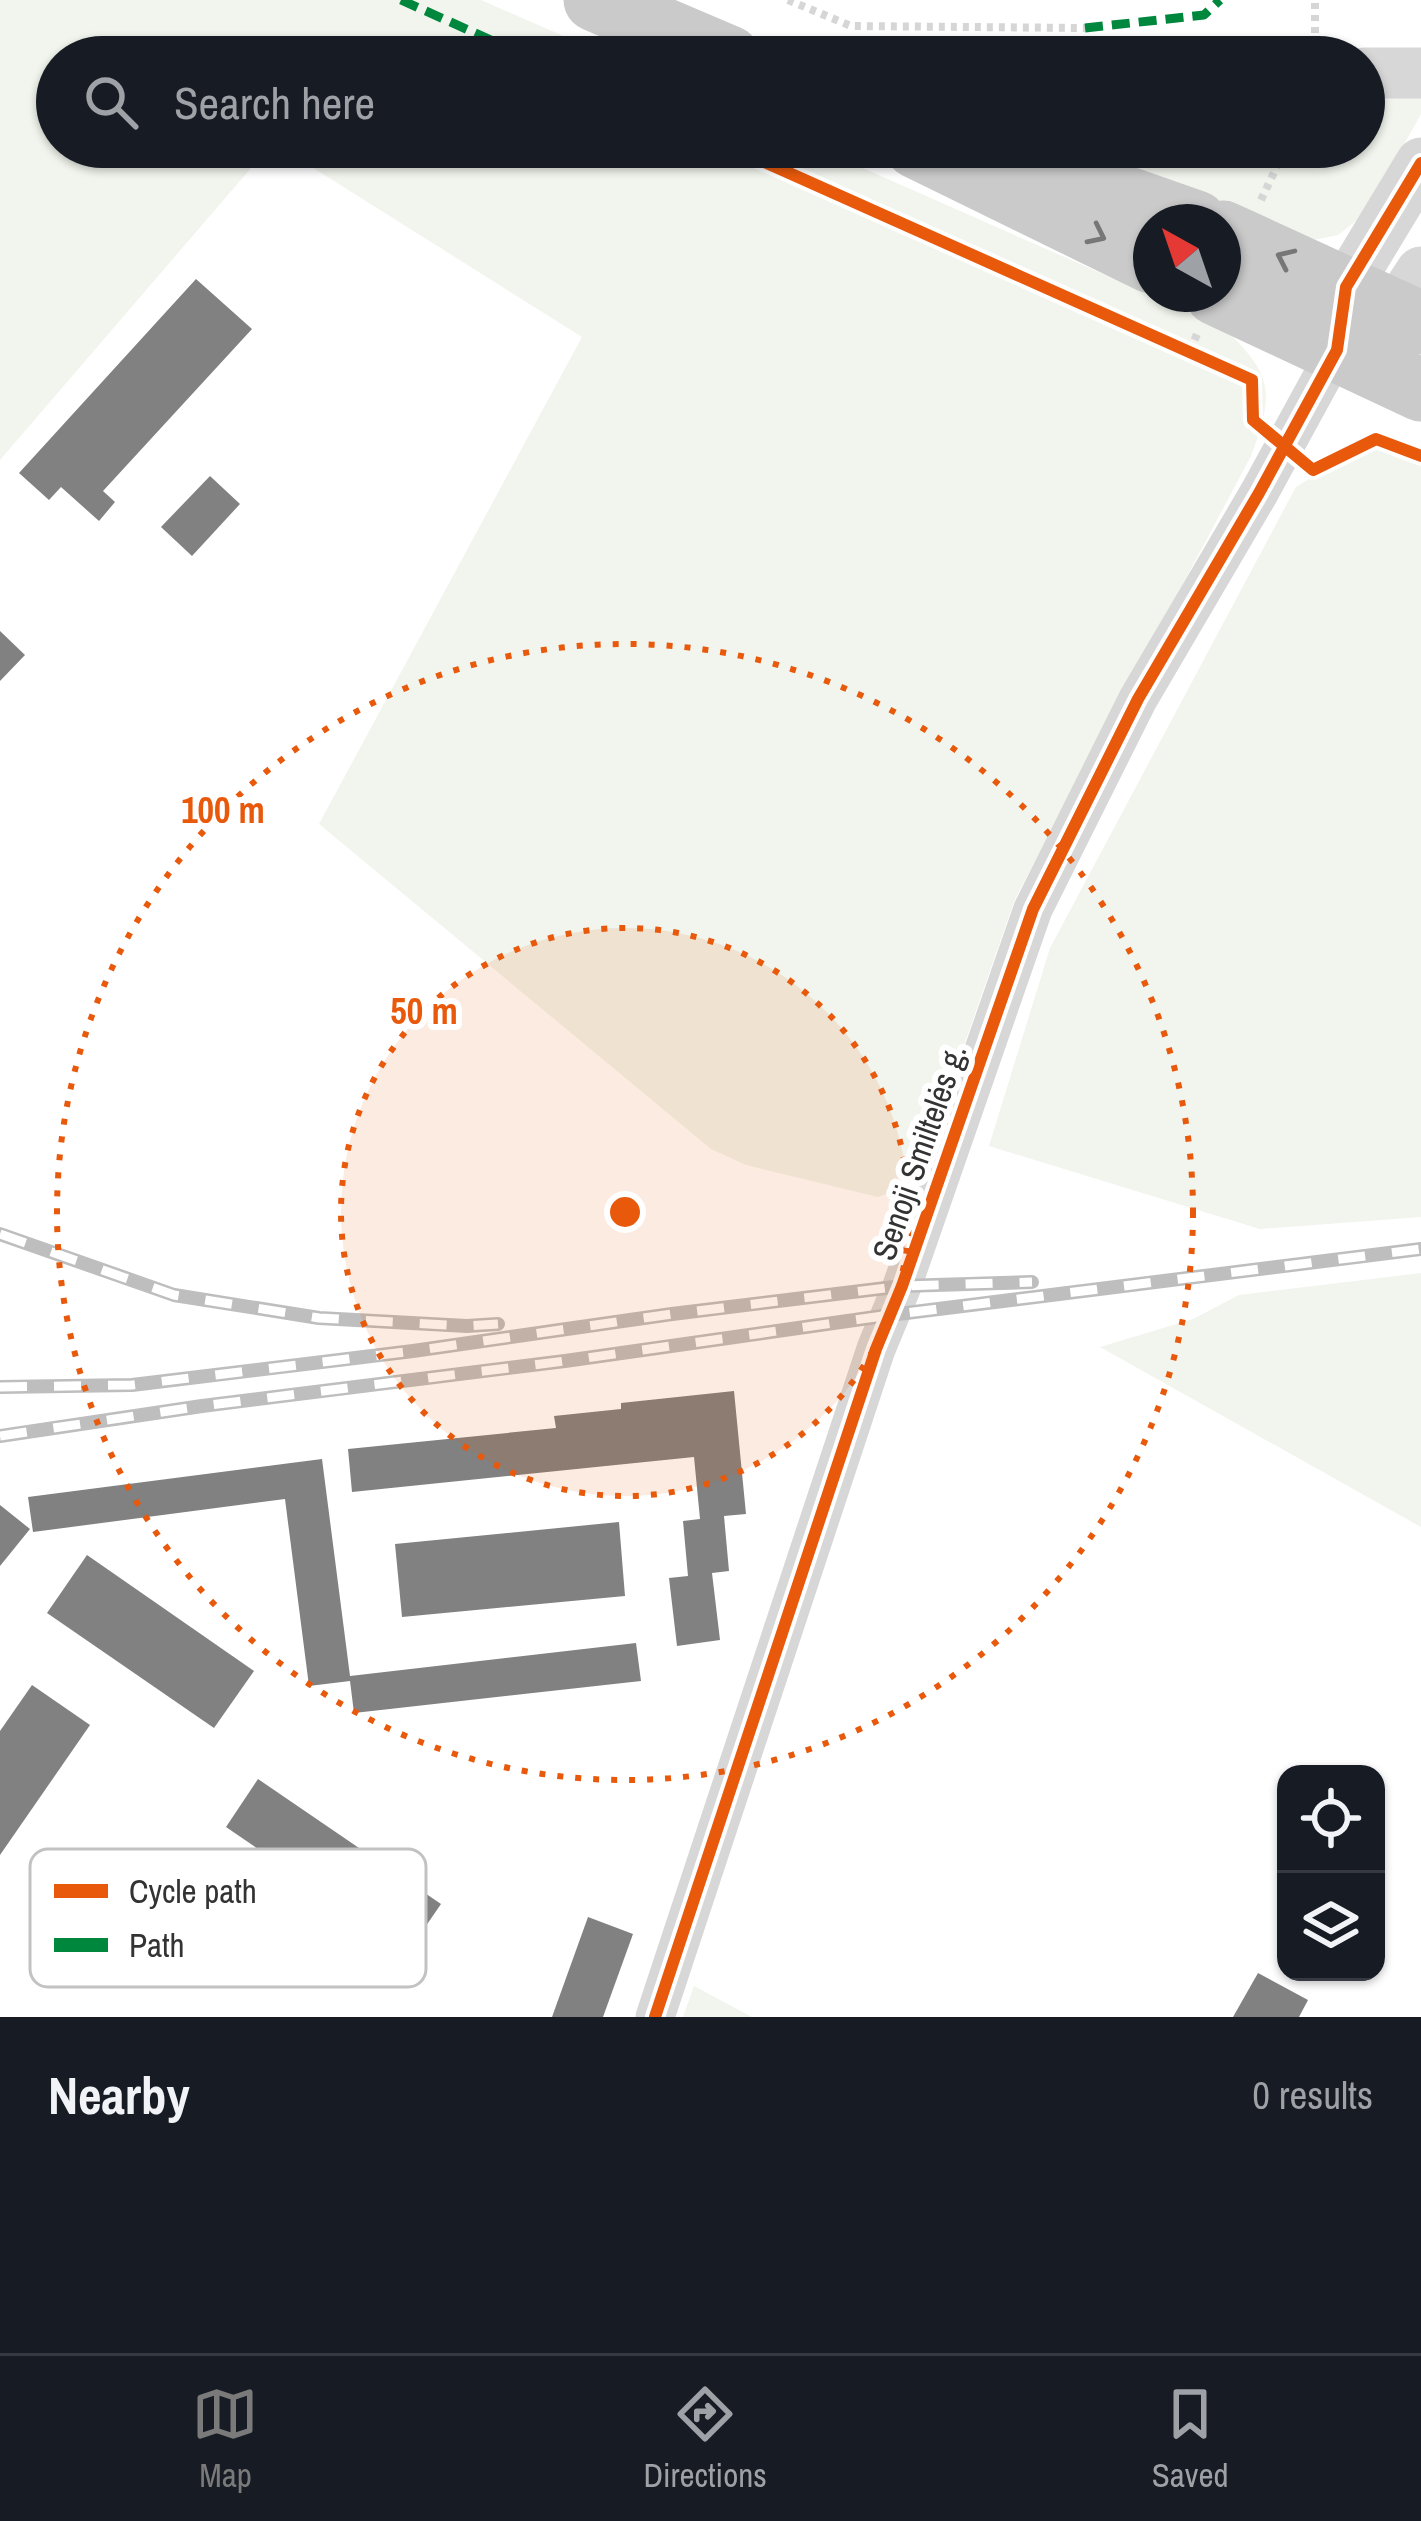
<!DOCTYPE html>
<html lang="en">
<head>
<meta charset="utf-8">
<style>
	body { margin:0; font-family:"Archivo Narrow",sans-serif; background:#20242c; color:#f1f3f6 }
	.controls { position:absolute; right:36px; bottom:36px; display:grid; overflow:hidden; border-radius:24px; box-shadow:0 3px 9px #0004 }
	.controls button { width:108px; height:108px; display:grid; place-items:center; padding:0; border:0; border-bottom:3px solid #363941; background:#171b24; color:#f1f3f6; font:60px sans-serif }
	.compass { position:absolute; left:1133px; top:204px; width:108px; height:108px; border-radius:50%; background:#171b24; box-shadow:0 3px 9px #0004; rotate:320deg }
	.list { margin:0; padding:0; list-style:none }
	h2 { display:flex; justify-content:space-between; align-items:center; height:156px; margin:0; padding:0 48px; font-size:51px }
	h2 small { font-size:39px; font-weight:400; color:#9ea1a6 }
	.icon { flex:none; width:66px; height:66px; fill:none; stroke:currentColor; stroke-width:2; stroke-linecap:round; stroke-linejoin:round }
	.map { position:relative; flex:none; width:1421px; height:2017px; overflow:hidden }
	.search { position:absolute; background:#171b24; box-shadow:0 3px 9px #0004; left:36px; right:36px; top:36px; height:132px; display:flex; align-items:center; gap:30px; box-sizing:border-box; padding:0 42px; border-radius:66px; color:#9ea1a6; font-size:45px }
	.sheet { height:336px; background:#171b24 }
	nav { display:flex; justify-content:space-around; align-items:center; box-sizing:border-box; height:168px; border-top:3px solid #363941; background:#171b24; font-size:33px; color:#9ea1a6 }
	nav a { display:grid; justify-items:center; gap:6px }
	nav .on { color:#7a7a7a }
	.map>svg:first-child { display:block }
	.green { fill:#f1f5ed }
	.building { fill:#818181 }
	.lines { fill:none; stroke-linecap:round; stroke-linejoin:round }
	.path { stroke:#d6d6d6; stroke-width:8; stroke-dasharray:6 6; stroke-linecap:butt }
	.minor { stroke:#d7d7d7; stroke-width:39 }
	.tertiary { stroke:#d7d7d7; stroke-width:51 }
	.primary { stroke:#cacaca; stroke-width:63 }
	.rail-casing { stroke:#bebebe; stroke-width:14 }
	.rail { stroke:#fff; stroke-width:9; stroke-dasharray:27; stroke-linecap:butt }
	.quiet { stroke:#00873e; stroke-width:9; stroke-dasharray:18 9; stroke-linecap:butt }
	.cycleway-casing { stroke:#fff; stroke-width:20 }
	.cycleway { stroke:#e8590c; stroke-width:12 }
	.oneway { stroke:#777 }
	.ring { fill:none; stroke:#e8590c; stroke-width:6; stroke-dasharray:6 12 }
	.labels { text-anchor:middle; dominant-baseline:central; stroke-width:12; stroke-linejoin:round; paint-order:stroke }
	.street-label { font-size:33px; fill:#333; stroke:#fff }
	.key { fill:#fff; stroke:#c2c2c2; stroke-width:3 }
	.key-label { font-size:33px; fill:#333 }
	.centre { fill:#e8590c; stroke:#fff; stroke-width:6 }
	.ring-label { font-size:36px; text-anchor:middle; font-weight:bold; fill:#e8590c; stroke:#fff; stroke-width:12; stroke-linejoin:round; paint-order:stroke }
</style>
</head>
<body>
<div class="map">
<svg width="1421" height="2017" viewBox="0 0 1421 2017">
	<rect width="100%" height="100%" fill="#fff"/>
	<g class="green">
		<path d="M0 0H481L611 57H57V147H269L0 460Z"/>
		<path d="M1421 83V114L1389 171 1357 220 1338 235 1303 242 1141 176 1120 161 1107 147H1364V84Z"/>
		<path d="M280 147H815L1223 327C1273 375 1275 392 1251 456L1015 899 918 1177 904 1188 878 1197 746 1165 711 1149 319 824 582 337Z"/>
		<path d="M1365 444 1386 447 1421 464V1217L1260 1229 989 1146 1050 948 1296 487Z"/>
		<path d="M1421 1273V1527L1100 1347 1193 1319 1239 1295Z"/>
		<path d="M694 1986 752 2017H683Z"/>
	</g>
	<g class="building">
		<path d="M196 279 252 329 103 491 115 502 99 521 61 487 49 500 19 473Z"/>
		<path d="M210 476 240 504 192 556 161 527Z"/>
		<path d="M0 631 25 655 0 681Z"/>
		<path d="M734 1391 746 1514 724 1516 729 1571 712 1573 720 1640 677 1646 669 1578 688 1576 683 1521 700 1519 694 1457 352 1492 348 1449 556 1428 554 1416 621 1409V1403Z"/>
		<path d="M322 1459 350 1676 636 1643 641 1681 354 1713 350 1681 309 1686 285 1499 33 1532 28 1497Z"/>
		<path d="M0 1505 30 1529 0 1566Z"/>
		<path d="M619 1522 625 1596 402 1617 395 1544Z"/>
		<path d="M87 1555 254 1671 214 1728 47 1613Z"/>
		<path d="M32 1685 90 1725 0 1855V1731Z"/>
		<path d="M258 1779 441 1904 408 1952 226 1827Z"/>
		<path d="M588 1917 633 1934 603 2017H552Z"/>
		<path d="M1258 1973 1308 2000 1299 2017H1233Z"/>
	</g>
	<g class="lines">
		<g class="path">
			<path d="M788 0 851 26 1085 28"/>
			<path d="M1315 57V0"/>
			<path d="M1261 200 1286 147"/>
			<path d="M1190 351 1197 334"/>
		</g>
		<path class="minor" d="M655 2017 876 1349 902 1286 1033 909 1138 699 1259 493 1337 350"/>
		<g class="tertiary">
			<path d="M1364 73H1421"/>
			<path d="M1340 326 1346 287 1421 163"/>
			<path d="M1367 330 1396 310 1421 272"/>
		</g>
		<g class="primary">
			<path d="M595 0 729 57"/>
			<path d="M916 147 1151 262"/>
			<path d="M1022 161 1196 222"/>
			<path d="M1223 232 1421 323"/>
			<path d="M1216 294 1421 390"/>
		</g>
		<g class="rail-casing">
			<g id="rail">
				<path d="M0 1234 174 1295 319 1318 467 1326 498 1324"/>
				<path d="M0 1387 132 1385 413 1351 672 1314 902 1286 1032 1282"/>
				<path d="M0 1436 202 1406 565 1361 890 1315 1421 1249"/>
			</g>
		</g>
		<use href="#rail" class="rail"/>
		<g class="quiet">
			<path d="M401 0 529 57"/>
			<path d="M1085 28 1204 15 1220 0"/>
		</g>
		<g class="cycleway-casing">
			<g id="cycleway">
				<path d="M731 147 1252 380 1253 420 1313 470 1376 439 1421 456"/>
				<path d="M655 2017 876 1349 902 1286 1033 909 1138 699 1259 493 1337 350 1346 287 1421 163"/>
			</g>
		</g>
		<use href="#cycleway" class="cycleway"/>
	</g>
	<defs><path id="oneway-chevron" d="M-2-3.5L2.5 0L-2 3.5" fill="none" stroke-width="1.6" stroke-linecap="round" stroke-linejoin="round" transform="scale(3)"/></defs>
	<g class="oneway">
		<use href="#oneway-chevron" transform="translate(1097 235) rotate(26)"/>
		<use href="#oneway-chevron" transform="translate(1285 258) rotate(-155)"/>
	</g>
	<circle cx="625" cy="1212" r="284" fill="#e8590c" fill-opacity=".12"/>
	<g class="ring">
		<circle cx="625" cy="1212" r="284"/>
		<circle cx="625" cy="1212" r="568"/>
	</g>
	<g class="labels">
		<g class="street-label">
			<text transform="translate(919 1152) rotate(-71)">Senoji Smiltelės g.</text>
		</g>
	</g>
	<rect x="30" y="1849" width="396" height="138" rx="18" class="key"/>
	<rect x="54" y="1884" width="54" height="14" fill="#e8590c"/>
	<rect x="54" y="1938" width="54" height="14" fill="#00873e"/>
	<g class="key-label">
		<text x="129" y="1903">Cycle path</text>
		<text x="129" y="1957">Path</text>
	</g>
	<circle cx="625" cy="1212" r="18" class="centre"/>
	<g class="ring-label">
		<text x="223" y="823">100 m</text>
		<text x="424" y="1024">50 m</text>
	</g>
</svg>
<div class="controls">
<button><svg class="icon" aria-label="locate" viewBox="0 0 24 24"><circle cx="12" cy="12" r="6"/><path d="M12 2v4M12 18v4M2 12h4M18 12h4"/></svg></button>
<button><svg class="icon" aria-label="layers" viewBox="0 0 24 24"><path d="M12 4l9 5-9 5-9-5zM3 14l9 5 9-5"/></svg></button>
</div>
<svg class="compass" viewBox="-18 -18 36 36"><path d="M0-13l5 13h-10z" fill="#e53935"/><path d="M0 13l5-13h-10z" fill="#9ea1a6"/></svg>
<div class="search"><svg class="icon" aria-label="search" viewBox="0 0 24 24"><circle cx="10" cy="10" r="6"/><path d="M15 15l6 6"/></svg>Search here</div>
</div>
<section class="sheet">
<h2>Nearby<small>0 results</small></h2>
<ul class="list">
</ul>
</section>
<nav>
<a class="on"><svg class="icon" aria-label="map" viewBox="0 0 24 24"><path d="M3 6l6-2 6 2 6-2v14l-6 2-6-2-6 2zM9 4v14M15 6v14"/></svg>Map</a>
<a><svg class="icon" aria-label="directions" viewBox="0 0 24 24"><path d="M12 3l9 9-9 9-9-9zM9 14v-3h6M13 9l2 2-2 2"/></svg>Directions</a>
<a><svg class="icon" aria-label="saved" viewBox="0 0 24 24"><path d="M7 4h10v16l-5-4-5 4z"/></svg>Saved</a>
</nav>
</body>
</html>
